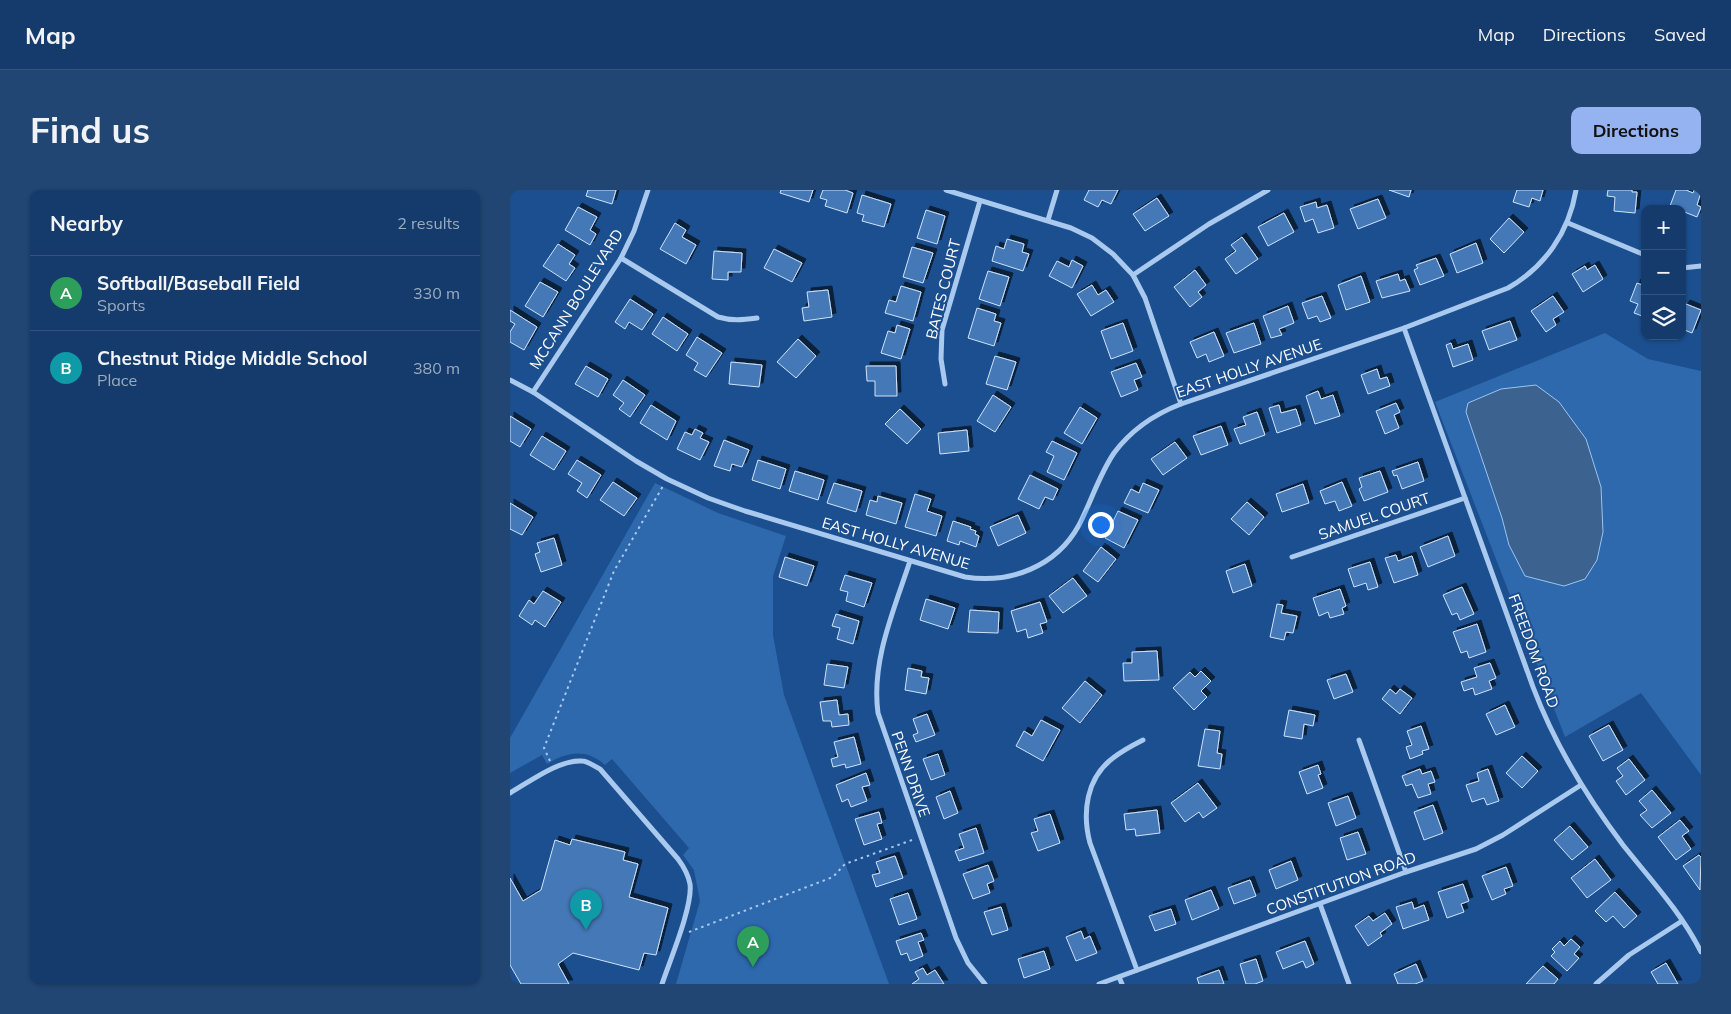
<!DOCTYPE html>
<html lang="en">
<head>
<meta charset="utf-8">
<style>
	body { margin:0; font-family:Mulish,sans-serif; background:#214673; color:#f1f3f6 }
	.controls { position:absolute; right:15px; top:15px; display:grid; overflow:hidden; border-radius:10px; box-shadow:0 1px 4px #0004 }
	.controls button { width:45px; height:45px; display:grid; place-items:center; padding:0; border:0; border-bottom:1px solid #33557e; background:#143b6b; color:#f1f3f6; font:25px sans-serif }
	.you { position:absolute; left:590px; top:334px; width:18px; height:18px; margin:-12px; border:4px solid #fff; border-radius:50%; background:#1a73e8; box-shadow:0 0 0 8px #1a73e833 }
	.badge { display:grid; place-items:center; width:32px; height:32px; border-radius:50%; background:#95b2f1; color:#fff; font-size:16px; font-weight:700 }
	.pin { position:absolute; translate:-50% -41px; filter:drop-shadow(0 1px 2px #0008) }
	.pin::after { content:''; position:absolute; top:26px; width:18px; height:15px; background:inherit; clip-path:polygon(0 0,100% 0,50% 100%) }
	.list { margin:0; padding:0; list-style:none }
	h2 { display:flex; justify-content:space-between; align-items:center; height:65px; margin:0; padding:0 20px; font-size:21px }
	h2 small { font-size:16px; font-weight:400; color:#9dadc1 }
	.list li { display:grid; grid-template-columns:32px 1fr auto; gap:15px; align-items:center; box-sizing:border-box; height:75px; padding:0 20px; border-top:1px solid #33557e }
	.list b { display:block; font-size:19px; white-space:nowrap }
	.list p { margin:0; font-size:16px; white-space:nowrap; color:#9dadc1 }
	.list em { font-size:16px; font-style:normal; color:#9dadc1 }
	.icon { flex:none; width:28px; height:28px; fill:none; stroke:currentColor; stroke-width:2; stroke-linecap:round; stroke-linejoin:round }
	.map { position:relative; flex:none; width:1191px; height:794px; overflow:hidden; border-radius:10px }
	header { display:flex; align-items:center; gap:30px; box-sizing:border-box; height:70px; padding:0 25px; background:#143b6b; border-bottom:1px solid #33557e }
	header strong { font-size:24px }
	nav { display:flex; gap:28px; margin-inline-start:auto; font-size:18px }
	.intro { display:flex; align-items:center; justify-content:space-between; box-sizing:border-box; height:120px; padding:0 30px }
	h1 { margin:0; font-size:35px }
	.button { padding:12px 22px; border-radius:10px; background:#95b2f1; color:#111; font-size:18px; font-weight:700 }
	main { display:flex; gap:30px; padding:0 30px }
	aside { flex:1; background:#143b6b; border-radius:10px; box-shadow:0 1px 4px #0004 }
	.map>svg:first-child { display:block }
	.green { fill:#2e69ad }
	.water { fill:#3c6290; stroke:#9cc4f0 }
	.building { fill:#4478b7; stroke:#cfe3fa; filter:url(#shadow) }
	.lines { fill:none; stroke-linecap:round; stroke-linejoin:round }
	.path { stroke:#a9c9ee; stroke-width:2; stroke-dasharray:2.5 4; stroke-linecap:butt }
	.street { stroke:#a9c9ee; stroke-width:5 }
	.labels { text-anchor:middle; dominant-baseline:central; stroke-width:4; stroke-linejoin:round; paint-order:stroke }
	.street-label { font-size:15px; fill:#fff; stroke:#1b4f8f }
</style>
</head>
<body>
<header>
<strong>Map</strong>
<nav><a>Map</a><a>Directions</a><a>Saved</a></nav>
</header>
<div class="intro"><h1>Find us</h1><a class="button">Directions</a></div>
<main>
<aside>
<h2>Nearby<small>2 results</small></h2>
<ul class="list">
<li><span class="badge" style="background:#2e9e5b">A</span><div><b>Softball/Baseball Field</b><p>Sports</p></div><em>330 m</em></li>
<li><span class="badge" style="background:#0f9aa8">B</span><div><b>Chestnut Ridge Middle School</b><p>Place</p></div><em>380 m</em></li>
</ul>
</aside>
<div class="map">
<svg width="1191" height="794" viewBox="0 0 1191 794">
	<defs>
		<filter id="shadow"><feDropShadow dx="4" dy="-4" stdDeviation="0" flood-color="#0009"/></filter>
	</defs>
	<rect width="100%" height="100%" fill="#1b4f8f"/>
	<g class="green">
		<path d="M1095 143 1138 169 1191 181V585L1131 503 1055 547 925 212Z"/>
		<path d="M145 293 208 323 276 346 263 386V445L274 505 379 794H166L190 711 184 680 173 665 179 658 102 569 95 575C76 558 57 562 37 574L32 565 0 583V548Z"/>
	</g>
	<path class="water" d="M1026 195 1049 212 1076 249 1091 297 1093 342 1087 370 1075 389 1054 396 1015 386 999 355 992 328 956 222 958 213 991 199Z"/>
	<g class="building">
		<path d="M78 0H106L102 14 76 6Z"/>
		<path d="M271 0H303L299 12 270 3Z"/>
		<path d="M313 0H335L343 3 337 23 315 16 317 10 310 8Z"/>
		<path d="M579 0H608L601 14 592 10 588 17 574 10Z"/>
		<path d="M879 0H901L899 7Z"/>
		<path d="M1007 0H1033L1030 11 1022 8 1019 17 1003 12Z"/>
		<path d="M1098 0H1122V2H1127L1125 23 1104 21 1105 7 1097 6Z"/>
		<path d="M1166 0H1176L1183 3 1184 0 1191 2 1187 15 1191 17 1187 27 1172 21V19L1160 16Z"/>
		<path d="M352 5 381 14 374 37 352 31 354 25 347 23Z"/>
		<path d="M647 8 659 26 635 41 623 24Z"/>
		<path d="M868 9 876 28 848 39 840 19Z"/>
		<path d="M806 12 807 18 817 15 824 38 808 43 803 29 795 32 790 17Z"/>
		<path d="M68 17 87 27 80 40 86 44 80 55 55 40Z"/>
		<path d="M416 20 435 26 427 54 407 48Z"/>
		<path d="M774 23 784 42 758 56 748 37Z"/>
		<path d="M999 28 1014 42 994 63 980 49Z"/>
		<path d="M165 33 176 40 172 47 186 55 176 74 150 59Z"/>
		<path d="M732 47 748 69 726 84 715 69 726 61 721 55Z"/>
		<path d="M497 49 514 54 512 62 519 64 513 81 482 71 486 56 494 59Z"/>
		<path d="M966 53 973 73 947 83 940 64Z"/>
		<path d="M48 54 65 65 59 74 65 78 56 91 33 76Z"/>
		<path d="M402 57 423 63 413 93 393 87Z"/>
		<path d="M264 59 292 73 282 92 254 78Z"/>
		<path d="M204 61 232 63 231 82H218V90L202 89Z"/>
		<path d="M926 68 934 86 910 95 904 80 908 78 906 75Z"/>
		<path d="M562 70 573 76 562 98 539 86 547 71 559 77Z"/>
		<path d="M1085 75 1093 89 1073 102 1062 84 1075 76 1077 80Z"/>
		<path d="M685 80 696 95 688 102 692 107 680 117 664 97Z"/>
		<path d="M478 81 499 87 490 116 469 109Z"/>
		<path d="M888 84 890 91 895 89 900 101 872 108 866 91Z"/>
		<path d="M851 86 860 112 836 120 828 95Z"/>
		<path d="M30 92 48 102 33 127 15 116Z"/>
		<path d="M1127 93 1135 96V127L1124 123 1128 114 1120 111Z"/>
		<path d="M582 95 588 105 596 100 604 112 581 126 567 104Z"/>
		<path d="M391 96 411 102 403 131 375 123 379 110 386 112Z"/>
		<path d="M318 100 322 127 294 131 292 118 299 117 297 102Z"/>
		<path d="M812 106 821 128 810 132 807 126 798 129 792 113Z"/>
		<path d="M1043 106 1054 122 1043 129 1046 135 1036 142 1021 121Z"/>
		<path d="M120 109 143 124 132 140 119 132 115 139 105 132Z"/>
		<path d="M1176 114 1191 120 1182 143 1172 139V121Z"/>
		<path d="M778 116 784 133 769 139 772 145 761 148 753 126Z"/>
		<path d="M467 118 486 124 484 131 491 133 484 156 458 148Z"/>
		<path d="M0 120 27 137 14 160 0 152V142L5 134 0 131Z"/>
		<path d="M153 127 178 144 167 161 142 144Z"/>
		<path d="M1000 131 1007 150 979 160 972 141Z"/>
		<path d="M613 133 623 161 601 169 591 141Z"/>
		<path d="M744 133 751 154 724 163 716 143Z"/>
		<path d="M387 135 400 139 391 169 371 163 378 141 385 143Z"/>
		<path d="M704 142 714 166 699 172 696 164 687 168 680 152Z"/>
		<path d="M187 147 212 163 196 187 184 180 188 173 176 165Z"/>
		<path d="M288 149 306 166 286 188 267 172Z"/>
		<path d="M941 153 943 159 958 154 963 170 943 177 936 155Z"/>
		<path d="M485 166 506 172 497 200 476 194Z"/>
		<path d="M221 172 252 175 249 197 219 194Z"/>
		<path d="M626 173 632 187 624 190 628 200 611 207 601 182Z"/>
		<path d="M76 176 98 189 88 207 65 194Z"/>
		<path d="M356 176H386L387 206H365V191H357Z"/>
		<path d="M867 179 870 189 877 187 880 196 858 204 851 185Z"/>
		<path d="M113 190 135 205 120 227 109 219 114 213 103 205Z"/>
		<path d="M808 201 811 209 823 205 830 226 805 234 796 206Z"/>
		<path d="M483 205 501 217 485 242 467 231Z"/>
		<path d="M886 213 890 222 884 225 889 238 875 244 866 221Z"/>
		<path d="M141 215 166 231 157 250 130 233Z"/>
		<path d="M769 215 771 223 786 219 791 235 767 243 759 218Z"/>
		<path d="M570 217 587 228 572 254 554 243Z"/>
		<path d="M390 219 411 239 397 254 375 234Z"/>
		<path d="M747 222 755 245 730 254 724 239 736 235 733 227Z"/>
		<path d="M0 226 21 239 10 257 0 251Z"/>
		<path d="M711 236 718 255 691 265 683 246Z"/>
		<path d="M185 239 193 243 190 248 199 252 190 270 167 259 175 242 182 245Z"/>
		<path d="M457 240 459 261 430 264 428 243Z"/>
		<path d="M32 246 56 261 44 280 20 265Z"/>
		<path d="M214 250 239 260 232 277 222 274 220 281 204 276Z"/>
		<path d="M542 251 567 263 554 290 537 282 544 266 536 262Z"/>
		<path d="M665 252 677 268 653 285 641 269Z"/>
		<path d="M67 270 91 285 77 308 67 301 72 293 58 284Z"/>
		<path d="M248 270 276 279 270 299 242 290Z"/>
		<path d="M908 272 914 291 892 299 887 285 884 286 882 281Z"/>
		<path d="M285 281 314 290 308 310 279 301Z"/>
		<path d="M870 281 878 302 854 311 849 299 852 297 849 288Z"/>
		<path d="M520 285 548 299 543 310 535 307 529 319 508 309Z"/>
		<path d="M103 292 127 308 114 326 90 310Z"/>
		<path d="M832 292 842 316 829 321 825 311 815 314 810 301Z"/>
		<path d="M324 293 352 301 346 322 317 313Z"/>
		<path d="M633 293 649 300 638 323 614 313 621 299 629 303Z"/>
		<path d="M793 294 799 313 772 322 766 304Z"/>
		<path d="M405 304 421 309 417 321 432 326 426 346 395 337Z"/>
		<path d="M368 306 392 313 386 334 356 325 360 310 367 312Z"/>
		<path d="M737 312 754 327 739 345 721 329Z"/>
		<path d="M0 313 23 327 12 345 0 339Z"/>
		<path d="M608 321 628 330 614 358 595 348Z"/>
		<path d="M508 325 516 343 488 356 480 337Z"/>
		<path d="M443 331 461 337 460 339 466 341 465 344 469 346 466 357 450 351 449 355 437 351Z"/>
		<path d="M938 346 945 366 918 377 910 357Z"/>
		<path d="M44 348 52 375 31 382 25 364 30 362 27 353Z"/>
		<path d="M591 357 606 369 588 392 573 381Z"/>
		<path d="M886 365 888 371 902 366 908 385 884 393 875 368Z"/>
		<path d="M275 367 304 376 297 396 269 387Z"/>
		<path d="M860 372 868 397 858 400 856 393 844 397 838 379Z"/>
		<path d="M735 374 742 396 723 403 716 381Z"/>
		<path d="M335 385 362 393 354 417 336 411 338 402 330 400Z"/>
		<path d="M563 388 577 406 553 423 539 406Z"/>
		<path d="M952 397 964 424 950 430 947 423 942 425 933 405Z"/>
		<path d="M830 399 836 416 832 418 834 424 820 428 818 422 809 426 803 408Z"/>
		<path d="M33 401 51 412 35 437 25 430 22 435 9 426 19 410 24 414Z"/>
		<path d="M416 409 445 418 438 439 410 430Z"/>
		<path d="M530 412 537 432 530 434 533 443 518 448 516 439 507 442 501 421Z"/>
		<path d="M767 414 773 415 771 423 787 426 783 443 776 442 774 450 760 447Z"/>
		<path d="M460 420 489 422 488 443 458 442Z"/>
		<path d="M326 424 349 431 343 454 327 449 330 438 322 436Z"/>
		<path d="M967 434 976 462 959 468 957 461 951 463 943 442Z"/>
		<path d="M647 461 649 490 614 491 613 473H622V462Z"/>
		<path d="M980 473 986 488 979 491 982 499 965 505 963 498 954 501 951 492 967 487 964 478Z"/>
		<path d="M317 474 338 477 334 498 314 495Z"/>
		<path d="M398 478 412 481 411 487 419 488 416 504 395 500Z"/>
		<path d="M691 481 701 491 691 501 697 507 684 520 663 498 680 482 685 487Z"/>
		<path d="M836 484 843 502 824 509 817 490Z"/>
		<path d="M575 491 592 505 570 533 552 518Z"/>
		<path d="M880 499 886 504 890 499 902 508 890 524 872 509Z"/>
		<path d="M327 510 329 525 338 524 339 535 322 537 321 531H313L310 512Z"/>
		<path d="M995 515 1005 537 986 545 976 524Z"/>
		<path d="M779 520 805 525 803 536 794 534 792 549 774 546Z"/>
		<path d="M417 524 425 545 406 552 403 545 408 543 403 529Z"/>
		<path d="M531 530 550 540 533 571 506 556 514 541 522 546Z"/>
		<path d="M1099 535 1113 560 1093 571 1079 546Z"/>
		<path d="M911 536 919 559 912 561 913 564 900 569 896 557 902 555 897 541Z"/>
		<path d="M695 539 710 541 707 563 712 564 710 579 688 576Z"/>
		<path d="M344 547 351 574 336 578 335 574 323 577 321 569 328 567 324 552Z"/>
		<path d="M428 564 435 585 421 590 413 569Z"/>
		<path d="M1012 566 1028 581 1012 598 996 583Z"/>
		<path d="M1119 569 1135 590 1116 605 1106 591 1113 586 1107 578Z"/>
		<path d="M808 575 811 584 808 585 813 598 797 604 789 582Z"/>
		<path d="M910 579 912 584 921 581 925 592 918 594 921 604 908 608 902 594 896 596 892 586Z"/>
		<path d="M978 579 989 611 977 615 974 608 962 612 956 595 969 591 967 583Z"/>
		<path d="M356 583 360 595 352 597 357 611 341 617 338 609 332 612 326 595Z"/>
		<path d="M688 593 707 618 693 628 689 622 675 632 661 613Z"/>
		<path d="M1142 600 1161 623 1142 638 1130 625 1137 620 1129 611Z"/>
		<path d="M440 601 448 623 434 629 426 607Z"/>
		<path d="M838 606 846 628 826 636 818 613Z"/>
		<path d="M923 615 933 643 914 650 904 622Z"/>
		<path d="M647 620 650 643 626 646 625 639 616 640 614 624Z"/>
		<path d="M369 622 372 633 367 634 372 649 354 655 345 629Z"/>
		<path d="M540 624 550 653 528 661 521 643 528 641 524 629Z"/>
		<path d="M1170 630 1179 641 1172 646 1181 659 1166 670 1148 647Z"/>
		<path d="M1060 636 1078 657 1062 670 1044 650Z"/>
		<path d="M466 638 474 663 449 671 445 661 454 658 449 644Z"/>
		<path d="M848 642 856 664 837 670 830 648Z"/>
		<path d="M62 649 115 662 113 670 128 674 119 707 158 718 146 765 134 763 129 780 63 763 48 774 59 794H11L0 775V688L13 711 31 700 45 650 60 655Z"/>
		<path d="M1189 665 1191 667 1190 700 1173 676Z"/>
		<path d="M385 666 393 688 366 697 362 685 370 683 366 672Z"/>
		<path d="M1085 669 1101 690 1077 708 1061 688Z"/>
		<path d="M781 671 788 690 766 699 759 680Z"/>
		<path d="M478 675 484 691 477 694 480 703 463 709 453 684Z"/>
		<path d="M996 677 1003 696 994 699 996 704 982 710 972 686Z"/>
		<path d="M740 690 746 706 724 714 718 698Z"/>
		<path d="M953 694 959 711 951 714 954 722 937 728 928 702Z"/>
		<path d="M701 700 709 719 682 730 675 710Z"/>
		<path d="M1105 702 1127 726 1114 738 1103 726 1096 732 1085 721Z"/>
		<path d="M398 703 407 729 389 735 380 709Z"/>
		<path d="M902 712 904 719 914 715 919 730 893 739 886 717Z"/>
		<path d="M491 717 498 740 482 745 474 722Z"/>
		<path d="M661 719 666 734 645 741 639 726Z"/>
		<path d="M875 723 882 734 870 743 872 746 858 756 845 736 859 726 863 731Z"/>
		<path d="M571 741 574 749 580 746 587 763 566 771 556 747Z"/>
		<path d="M411 743 414 750 408 752 413 766 400 771 397 763 391 765 386 751Z"/>
		<path d="M1061 749 1070 757 1064 764 1069 768 1057 781 1041 766 1045 762 1042 759 1050 751 1054 756Z"/>
		<path d="M795 751 804 774 796 778 793 771 773 779 766 762Z"/>
		<path d="M534 761 540 779 514 788 508 769Z"/>
		<path d="M746 769 753 791 745 794H736L730 774Z"/>
		<path d="M1156 773 1168 794H1148L1141 782Z"/>
		<path d="M906 774 913 791 905 794H888L884 784Z"/>
		<path d="M1033 776 1048 789 1044 794H1016Z"/>
		<path d="M413 778 417 785 425 780 434 794H402L409 789 405 782Z"/>
		<path d="M709 780 714 794H689L687 788Z"/>
	</g>
	<g class="lines">
		<g class="path">
			<path d="M40 571 34 558 104 381 153 296"/>
			<path d="M179 742 323 687 335 674 402 650"/>
		</g>
		<g class="street">
			<path d="M436 0 561 38 582 48 603 64 623 85 635 108 671 214"/>
			<path d="M538 30 547 0"/>
			<path d="M1058 33 1135 65"/>
			<path d="M111 68 208 127C222 131 232 130 247 128"/>
			<path d="M1172 78 1191 76"/>
			<path d="M623 85 699 34 758 0"/>
			<path d="M894 138 1023 497C1045 555 1076 606 1113 655 1140 689 1171 722 1191 762"/>
			<path d="M0 190 23 202 126 271 157 289 198 308 235 321 455 387C500 394 546 377 569 335 581 312 589 285 604 263 621 240 645 224 671 214L894 138 998 98C1035 77 1059 42 1066 0"/>
			<path d="M435 194 431 169 432 140 470 11"/>
			<path d="M23 202 111 68 124 41 138 0"/>
			<path d="M782 367 955 308"/>
			<path d="M400 371C384 420 361 471 368 523L446 748 458 773 475 794"/>
			<path d="M849 550 896 682"/>
			<path d="M0 603C19 592 50 569 72 571 78 571 85 577 90 579L168 669C174 677 178 684 180 694 183 716 160 770 152 794"/>
			<path d="M810 714 839 794"/>
			<path d="M627 780 580 653C572 623 576 588 603 568 612 561 623 555 633 550"/>
			<path d="M609 787 612 794"/>
			<path d="M589 794 896 682 966 659 993 645 1071 595"/>
			<path d="M1086 794 1119 765 1172 731"/>
		</g>
	</g>
	<g class="labels">
		<g class="street-label">
			<text transform="translate(433 99) rotate(-76)">BATES COURT</text>
			<text transform="translate(66 109) rotate(-58)">MCCANN BOULEVARD</text>
			<text transform="translate(739 178) rotate(-19)">EAST HOLLY AVENUE</text>
			<text transform="translate(864 326) rotate(-19)">SAMUEL COURT</text>
			<text transform="translate(386 353) rotate(16)">EAST HOLLY AVENUE</text>
			<text transform="translate(1024 461) rotate(70)">FREEDOM ROAD</text>
			<text transform="translate(401 584) rotate(71)">PENN DRIVE</text>
			<text transform="translate(831 693) rotate(-20)">CONSTITUTION ROAD</text>
		</g>
	</g>
</svg>
<div class="controls">
<button>+</button>
<button>−</button>
<button><svg class="icon" aria-label="layers" viewBox="0 0 24 24"><path d="M12 4l9 5-9 5-9-5zM3 14l9 5 9-5"/></svg></button>
</div>
<div class="you"></div>
<div class="pin badge" style="left:243px;top:777px;background:#2e9e5b">A</div>
<div class="pin badge" style="left:76px;top:740px;background:#0f9aa8">B</div>
</div>
</main>
</body>
</html>
